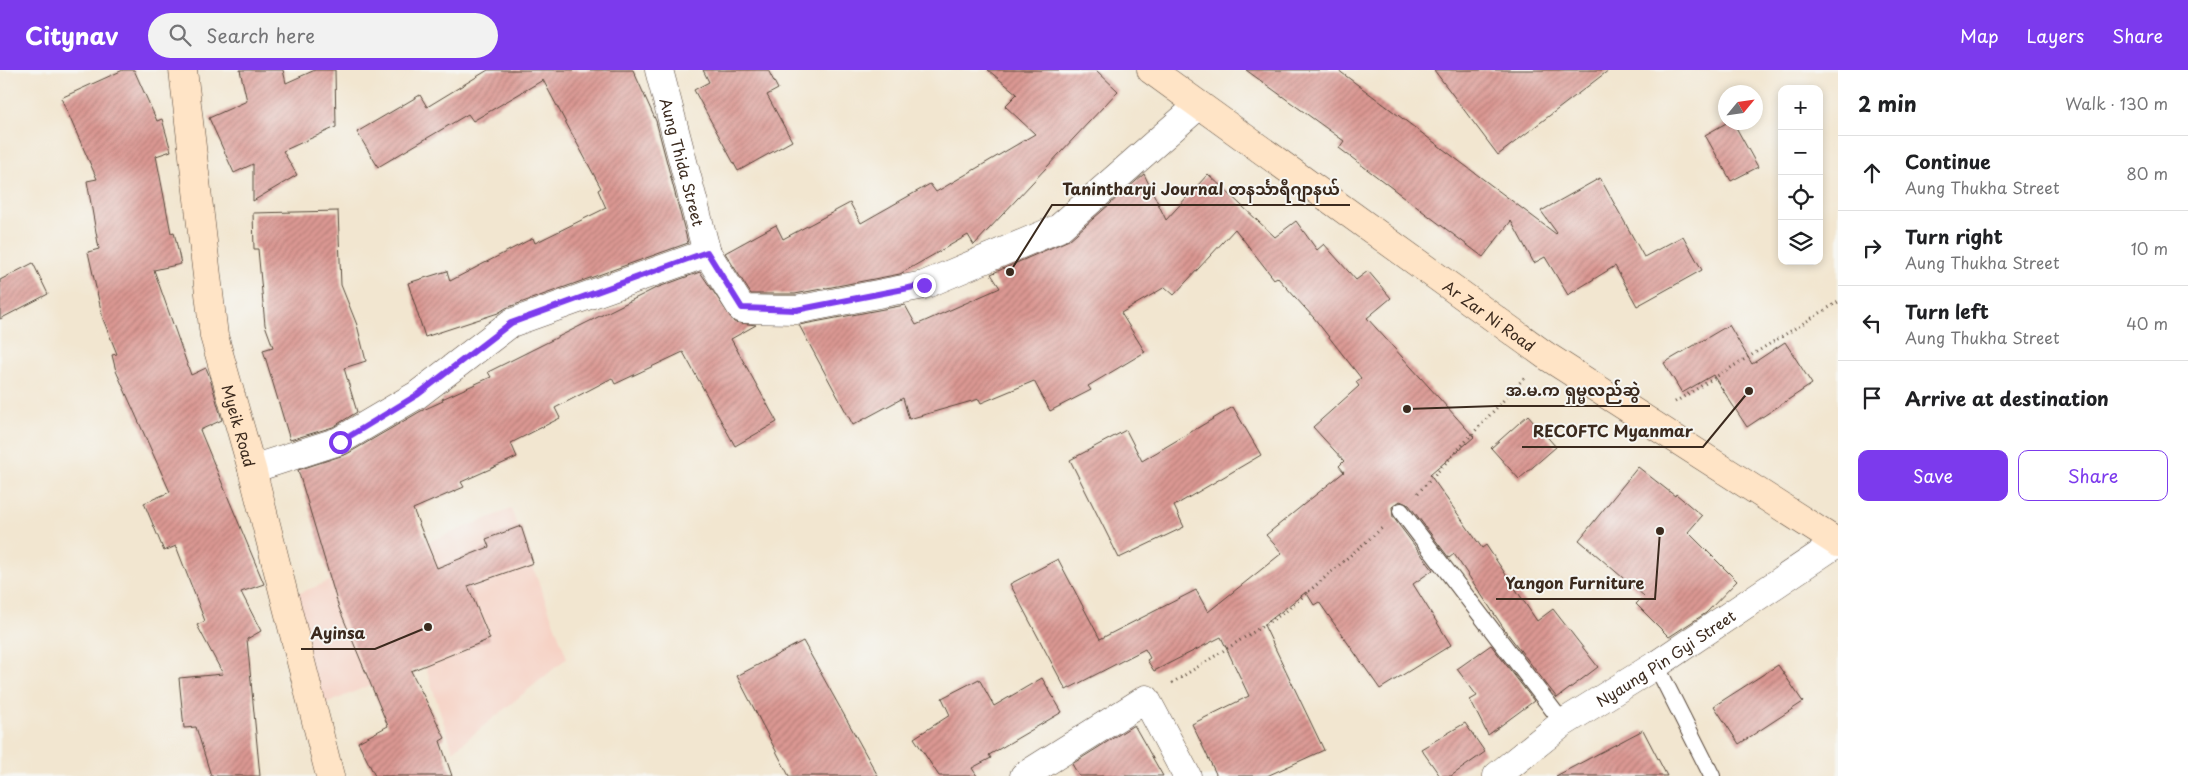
<!DOCTYPE html>
<html lang="en">
<head>
<meta charset="utf-8">
<style>
	body { margin:0; font-family:"Playpen Sans","Noto Sans Myanmar",sans-serif; background:#f2f2f2; color:#202124 }
	.controls { position:absolute; right:15px; top:15px; display:grid; overflow:hidden; border-radius:10px; box-shadow:0 2px 8px #0003 }
	.controls button { width:45px; height:45px; display:grid; place-items:center; padding:0; border:0; border-bottom:1px solid #e0e0e0; background:#fff; color:#202124; font:25px sans-serif }
	.compass { position:absolute; left:1718px; top:15px; width:45px; height:45px; border-radius:50%; background:#fff; box-shadow:0 2px 8px #0003; rotate:61deg }
	.stop { position:absolute; width:15px; height:15px; margin:-11px; border:4px solid #7c3aed; border-radius:50%; background:#fff }
	.stop.end { background:#7c3aed; border-color:#fff; box-shadow:0 1px 5px #0008 }
	.list { margin:0; padding:0; list-style:none }
	h2 { display:flex; justify-content:space-between; align-items:center; height:65px; margin:0; padding:0 20px; font-size:21px }
	h2 small { font-size:16px; font-weight:400; color:#757577 }
	.list li { display:grid; grid-template-columns:32px 1fr auto; gap:15px; align-items:center; box-sizing:border-box; height:75px; padding:0 20px; border-top:1px solid #e0e0e0 }
	.list b { display:block; font-size:19px; white-space:nowrap }
	.list p { margin:0; font-size:16px; white-space:nowrap; color:#757577 }
	.list em { font-size:16px; font-style:normal; color:#757577 }
	.actions { display:flex; gap:10px; padding:15px 20px }
	.actions a { flex:1; padding:11px 0; border:1px solid #7c3aed; border-radius:10px; text-align:center; font-size:18px; color:#7c3aed }
	.actions .main { background:#7c3aed; color:#fff }
	.icon { flex:none; width:28px; height:28px; fill:none; stroke:currentColor; stroke-width:2; stroke-linecap:round; stroke-linejoin:round }
	.map { position:relative; flex:none; width:1838px; height:706px; overflow:hidden }
	header { display:flex; align-items:center; gap:30px; box-sizing:border-box; height:70px; padding:0 25px; background:#7c3aed; color:#fff }
	header strong { font-size:24px }
	nav { display:flex; gap:28px; margin-inline-start:auto; font-size:18px }
	.search { width:350px; height:45px; background:#f2f2f2; display:flex; align-items:center; gap:12px; box-sizing:border-box; padding:0 18px; border-radius:28px; color:#757577; font-size:19px }
	main { display:flex }
	aside { flex:1; background:#fff }
	.map>svg:first-child { display:block }
	.built { fill:#f6d2c5 }
	.building { fill:url(#building-hatch) }
	.lines { fill:none; stroke-linecap:round; stroke-linejoin:round }
	.service-casing { stroke:#564639; stroke-width:18 }
	.minor-casing { stroke:#564639; stroke-width:29 }
	.secondary-casing { stroke:#564639; stroke-width:29 }
	.path { stroke:#564639; stroke-width:3; stroke-dasharray:1 4; stroke-linecap:butt }
	.service { stroke:#fff; stroke-width:16 }
	.minor { stroke:#fff; stroke-width:28 }
	.secondary { stroke:#ffe4c6; stroke-width:28 }
	.route { stroke:#7c3aed; stroke-width:6 }
	.labels { text-anchor:middle; dominant-baseline:central; stroke-width:4; stroke-linejoin:round; paint-order:stroke }
	.street-label { font-size:15px; fill:#3b2a1e; stroke:#f6f6f2 }
	.leader { fill:none; stroke:#3b2a1e; stroke-width:2 }
	.callout-dot { fill:#3b2a1e; stroke:#f6f6f2; stroke-width:2 }
	.callout-label { font-size:16px; text-anchor:middle; font-weight:bold; fill:#3b2a1e; stroke:#f6f6f2; stroke-width:4; stroke-linejoin:round; paint-order:stroke }
</style>
</head>
<body>
<header>
<strong>Citynav</strong>
<div class="search"><svg class="icon" aria-label="search" viewBox="0 0 24 24"><circle cx="10" cy="10" r="6"/><path d="M15 15l6 6"/></svg>Search here</div>
<nav><a>Map</a><a>Layers</a><a>Share</a></nav>
</header>
<main>
<div class="map">
<svg width="1838" height="706" viewBox="0 0 1838 706">
	<defs>
		<pattern id="building-hatch" width="6" height="6" patternUnits="userSpaceOnUse" patternTransform="scale(1.25)"><rect width="6" height="6" fill="#db9893"/><path d="M-1 1l2-2M0 6l6-6M5 7l2-2" fill="none" stroke="#b37c77"/></pattern>
	</defs>
	<rect width="100%" height="100%" fill="#f6f6f2"/>
	<filter id="ink" filterUnits="userSpaceOnUse"><feTurbulence type="fractalNoise" baseFrequency=".02" numOctaves="2"/><feDisplacementMap in="SourceGraphic" scale="10" xChannelSelector="R" yChannelSelector="G"/><feConvolveMatrix kernelMatrix="1 2 1 2 8 2 1 2 1" color-interpolation-filters="sRGB"/></filter>
	<filter id="wash" filterUnits="userSpaceOnUse"><feTurbulence type="fractalNoise" baseFrequency=".0096" numOctaves="4" result="noise"/><feDisplacementMap in="SourceGraphic" scale="20" xChannelSelector="R" yChannelSelector="G"/><feGaussianBlur stdDeviation="1.12" result="paint"/><feColorMatrix in="noise" values="0 0 0 0 0 0 0 0 0 0 0 0 0 0 0 0 0 1.4 0 .05"/><feComposite in="paint" operator="in"/></filter>
	<g filter="url(#wash)">
		<rect width="100%" height="100%" fill="#f2e6d0"/>
		<path class="built" d="M511 439 567 588 453 681 424 592 321 636 292 526Z"/>
		<g id="blocks">
			<g class="building">
				<path d="M123 0H134L157 51 162 49 171 81 156 86 171 163 174 162 181 194 154 200 191 305 206 298 209 305 222 350 200 360 264 514 241 522 261 561 247 569 260 706H211L196 657 184 658 179 608 223 604 197 555 205 551 176 476 164 481 144 433 170 422 116 301 112 285 117 284 103 249 88 182 99 179 87 111 97 109 61 28Z"/>
				<path d="M240 0H283L286 13 315 0H335L336 57 283 81 297 105 253 131V94L234 103 209 48 247 31Z"/>
				<path d="M488 0H633L656 51 688 173 506 238 498 243 425 267 408 213 447 201 450 211 533 168 535 173 606 138 598 120 601 118 543 10 473 51 468 44 378 97 357 62 420 25 427 37Z"/>
				<path d="M703 0H768L778 19 767 25 792 71 738 101 694 20 709 12Z"/>
				<path d="M988 0H1096L1118 21 974 175 968 165 900 204 795 224H751L725 183 776 155 783 169 850 133 861 153 930 114 936 122 1035 64 1005 36 1017 24Z"/>
				<path d="M1246 0H1338L1556 164 1557 163 1541 141 1600 108 1644 187 1683 166 1702 200 1637 236 1615 196 1568 225 1545 187 1534 193 1511 151 1483 187 1339 78 1344 71Z"/>
				<path d="M1434 0H1609L1498 85Z"/>
				<path d="M1728 52H1733L1758 97 1731 111 1705 65Z"/>
				<path d="M1144 104 1166 150 1208 104 1275 167 1296 151 1317 180 1324 174 1356 210 1368 201 1391 228 1367 248 1474 367 1430 405 1482 478 1486 475 1537 551 1553 539 1598 597 1557 628 1507 563 1454 484 1449 488 1409 435 1400 431 1392 437 1393 447 1433 500 1413 514 1451 575 1380 619 1319 532 1314 535 1306 522 1264 555 1324 680 1267 706H1217L1192 654 1249 626 1221 567 1154 601 1147 590 1150 588 1145 579 1066 620 1010 514 1058 489 1100 569 1196 520 1208 542 1282 483 1266 465 1344 402 1339 396 1344 391 1313 357 1359 316 1356 312 1361 308 1314 248 1277 207 1274 209 1235 159 1174 225 1165 217 1121 243 1145 282 1088 316 1091 320 1050 341 1034 311 981 333 979 329 909 349 903 328 853 355 799 255 905 235 916 255 1000 218 991 204 1069 170Z"/>
				<path d="M338 141 341 215 357 255 366 291 344 298 357 342 333 357 290 370 263 280 273 277 265 255 258 179H254L253 143Z"/>
				<path d="M33 193 48 224 0 249V210Z"/>
				<path d="M700 202 734 252 756 255 731 269 777 352 735 376 683 282 615 314 612 308 555 338 560 348 511 373 517 387 461 412 464 417 413 439 437 498 489 477 486 469 521 456 533 493 468 516 490 569 411 601 445 668 440 671 452 706H375L358 672 388 656 339 538 298 400 347 384 421 341 443 331 442 329 491 307 488 302 656 218Z"/>
				<path d="M1729 255 1752 294 1785 272 1812 314 1747 357 1713 305 1682 323 1664 293Z"/>
				<path d="M1233 337 1261 385 1174 436 1184 457 1119 488 1070 390 1126 360 1142 391Z"/>
				<path d="M1528 345 1556 377 1519 409 1491 378Z"/>
				<path d="M1638 397 1675 426 1676 424 1702 446 1688 462 1737 511 1706 543 1669 567 1636 534 1644 526 1579 470Z"/>
				<path d="M803 571 878 706H789L737 606Z"/>
				<path d="M1491 575 1534 631 1488 665 1470 630 1477 626 1457 599Z"/>
				<path d="M1778 595 1803 632 1739 674 1714 636Z"/>
				<path d="M1042 608 1062 642 989 685 991 688 972 698 977 706H939L914 668 950 645 942 628 979 609 994 636Z"/>
				<path d="M1465 653 1485 682 1451 706H1440L1421 679Z"/>
				<path d="M1134 655 1163 706H1079L1072 694Z"/>
				<path d="M1643 660 1667 706H1556Z"/>
			</g>
		</g>
	</g>
	<g filter="url(#ink)">
		<use href="#blocks" fill-opacity="0" stroke="#564639" stroke-width="1"/>
		<g class="lines">
			<g class="service-casing">
				<g id="service">
					<path d="M1401 441 1563 653"/>
					<path d="M1656 595 1712 706"/>
				</g>
			</g>
			<g class="minor-casing">
				<g id="minor">
					<path id="s1" d="M659 0 707 183"/>
					<path d="M252 399 339 371 417 325 511 253 707 183 742 239 796 240 924 215 1059 158 1199 35"/>
					<path d="M1024 706 1146 629 1187 706"/>
					<path id="s2" d="M1497 706 1563 653 1656 595 1837 473"/>
				</g>
			</g>
			<g class="secondary-casing">
				<g id="secondary">
					<path id="s3" d="M183 0 214 266 252 399 330 706"/>
					<path id="s4" d="M1151 0 1545 285 1838 473"/>
				</g>
			</g>
			<g class="path">
				<path d="M1675 332 1838 232"/>
				<path d="M1418 423 1524 308"/>
				<path d="M1172 613 1285 542 1382 458"/>
			</g>
			<use href="#service" class="service"/>
			<use href="#minor" class="minor"/>
			<use href="#secondary" class="secondary"/>
		</g>
	</g>
	<g class="lines" filter="url(#ink)">
		<path class="route" d="M340 372 417 325 511 253 707 182 742 238 796 240 924 215"/>
	</g>
	<g class="labels">
		<g class="street-label">
			<text stroke="none"><textPath href="#s1" startOffset="95">Aung Thida Street</textPath></text>
			<text stroke="none"><textPath href="#s4" startOffset="418">Ar Zar Ni Road</textPath></text>
			<text stroke="none"><textPath href="#s3" startOffset="361">Myeik Road</textPath></text>
			<text stroke="none"><textPath href="#s2" startOffset="206">Nyaung Pin Gyi Street</textPath></text>
		</g>
	</g>
	<path class="leader" d="M1010 202L1052 135H1350M1407 339L1496 336H1650M1749 321L1703 377H1522M1660 461L1655 529H1496M428 557L375 579H301"/>
	<g class="callout-dot">
		<circle cx="1010" cy="202" r="5"/>
		<circle cx="1407" cy="339" r="5"/>
		<circle cx="1749" cy="321" r="5"/>
		<circle cx="1660" cy="461" r="5"/>
		<circle cx="428" cy="557" r="5"/>
	</g>
	<g class="callout-label">
		<text x="1201" y="125">Tanintharyi Journal တနင်္သာရီဂျာနယ်</text>
		<text x="1573" y="326">အ.မ.က ရှမ္မလည်ဆွဲ</text>
		<text x="1613" y="367">RECOFTC Myanmar</text>
		<text x="1575" y="519">Yangon Furniture</text>
		<text x="338" y="569">Ayinsa</text>
	</g>
</svg>
<div class="controls">
<button>+</button>
<button>−</button>
<button><svg class="icon" aria-label="locate" viewBox="0 0 24 24"><circle cx="12" cy="12" r="6"/><path d="M12 2v4M12 18v4M2 12h4M18 12h4"/></svg></button>
<button><svg class="icon" aria-label="layers" viewBox="0 0 24 24"><path d="M12 4l9 5-9 5-9-5zM3 14l9 5 9-5"/></svg></button>
</div>
<svg class="compass" viewBox="-18 -18 36 36"><path d="M0-13l5 13h-10z" fill="#e53935"/><path d="M0 13l5-13h-10z" fill="#757577"/></svg>
<div class="stop" style="left:340px;top:372px"></div>
<div class="stop end" style="left:924px;top:215px"></div>
</div>
<aside>
<h2>2 min<small>Walk · 130 m</small></h2>
<ul class="list">
<li><svg class="icon" aria-label="ahead" viewBox="0 0 24 24"><path d="M12 20V5M6 11l6-6 6 6"/></svg><div><b>Continue</b><p>Aung Thukha Street</p></div><em>80 m</em></li>
<li><svg class="icon" aria-label="right" viewBox="0 0 24 24"><path d="M7 20v-9h11M14 6l5 5-5 5"/></svg><div><b>Turn right</b><p>Aung Thukha Street</p></div><em>10 m</em></li>
<li><svg class="icon" aria-label="left" viewBox="0 0 24 24"><path d="M17 20v-9H6M10 6l-5 5 5 5"/></svg><div><b>Turn left</b><p>Aung Thukha Street</p></div><em>40 m</em></li>
<li><svg class="icon" aria-label="arrive" viewBox="0 0 24 24"><path d="M6 21V4h12l-3 4 3 4H6"/></svg><div><b>Arrive at destination</b></div></li>
</ul>
<div class="actions"><a class="main">Save</a><a>Share</a></div>
</aside>
</main>
</body>
</html>
